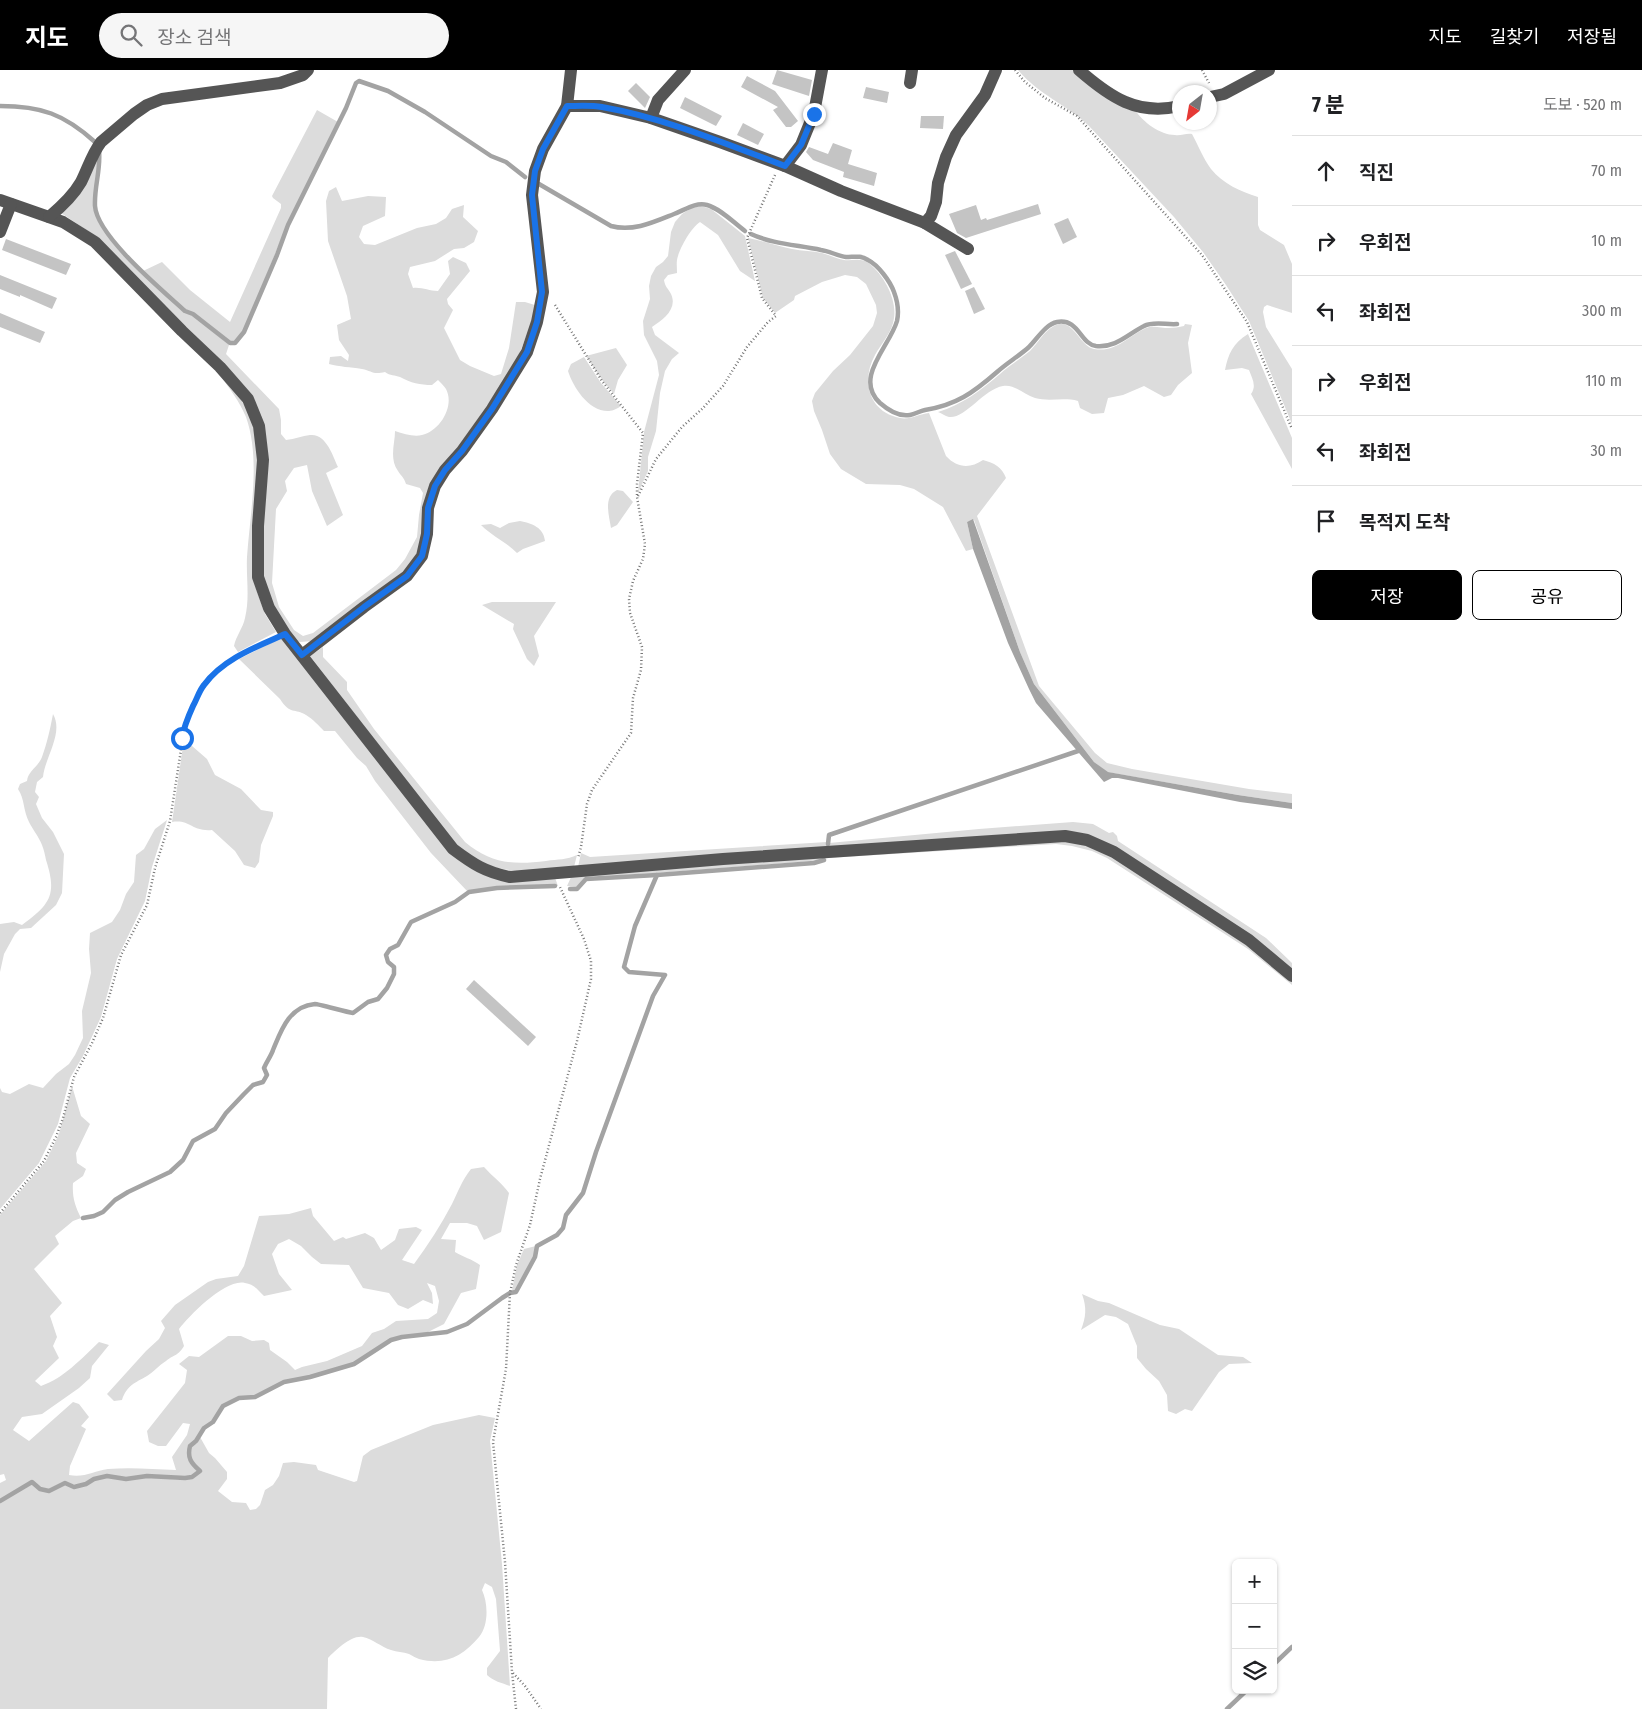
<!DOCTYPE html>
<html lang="ko">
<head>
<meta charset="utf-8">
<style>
	body { margin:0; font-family:"Fira Sans Condensed","Noto Sans KR",sans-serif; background:#f6f6f6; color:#202124 }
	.controls { position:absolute; right:15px; bottom:15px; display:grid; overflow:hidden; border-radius:8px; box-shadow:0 1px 4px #0004 }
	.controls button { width:45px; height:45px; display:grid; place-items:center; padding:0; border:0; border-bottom:1px solid #e0e0e0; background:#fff; color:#202124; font:25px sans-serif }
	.compass { position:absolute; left:1172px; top:15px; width:45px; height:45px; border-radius:50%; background:#fff; box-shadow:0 1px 4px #0004; rotate:211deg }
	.stop { position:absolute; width:15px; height:15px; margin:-11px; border:4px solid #1a73e8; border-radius:50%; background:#fff }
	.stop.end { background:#1a73e8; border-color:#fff; box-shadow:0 1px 5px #0008 }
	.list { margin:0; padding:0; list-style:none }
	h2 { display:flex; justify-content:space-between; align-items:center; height:65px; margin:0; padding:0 20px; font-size:21px }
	h2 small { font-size:16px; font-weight:400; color:#757577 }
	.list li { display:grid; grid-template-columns:32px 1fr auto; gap:15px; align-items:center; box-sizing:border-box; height:70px; padding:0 20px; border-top:1px solid #e0e0e0 }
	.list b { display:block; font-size:19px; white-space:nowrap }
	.list em { font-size:16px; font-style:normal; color:#757577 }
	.actions { display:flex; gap:10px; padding:15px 20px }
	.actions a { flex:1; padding:11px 0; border:1px solid #000; border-radius:8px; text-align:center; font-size:18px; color:#000 }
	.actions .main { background:#000; color:#fff }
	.icon { flex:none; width:28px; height:28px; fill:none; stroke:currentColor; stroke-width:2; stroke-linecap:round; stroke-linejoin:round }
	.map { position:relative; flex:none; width:1292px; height:1639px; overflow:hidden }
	header { display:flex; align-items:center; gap:30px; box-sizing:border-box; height:70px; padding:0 25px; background:#000; color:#fff }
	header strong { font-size:24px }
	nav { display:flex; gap:28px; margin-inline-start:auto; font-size:18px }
	.search { width:350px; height:45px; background:#f6f6f6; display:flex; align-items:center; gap:12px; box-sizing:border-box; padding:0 18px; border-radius:28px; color:#757577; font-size:19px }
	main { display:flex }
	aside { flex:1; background:#fff }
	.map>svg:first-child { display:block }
	.green { fill:#dcdcdc }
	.water { fill:#a3a3a3 }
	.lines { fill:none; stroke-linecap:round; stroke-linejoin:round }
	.stream { stroke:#a3a3a3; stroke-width:4.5 }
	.building { fill:#c4c4c4 }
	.path { stroke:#777; stroke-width:2.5; stroke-dasharray:1 2.5; stroke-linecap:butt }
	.minor { stroke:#555; stroke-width:12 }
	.route { stroke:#1a73e8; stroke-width:6 }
</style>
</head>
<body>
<header>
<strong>지도</strong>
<div class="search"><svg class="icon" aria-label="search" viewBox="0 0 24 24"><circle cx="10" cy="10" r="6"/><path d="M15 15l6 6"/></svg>장소 검색</div>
<nav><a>지도</a><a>길찾기</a><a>저장됨</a></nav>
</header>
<main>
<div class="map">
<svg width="1292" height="1639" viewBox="0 0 1292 1639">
	<rect width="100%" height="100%" fill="#fff"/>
	<g class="green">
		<path d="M1018 0H1073L1135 40C1143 52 1160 65 1175 65 1181 66 1186 63 1192 64 1198 75 1203 88 1211 99 1223 114 1240 121 1258 127V155L1260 160 1284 175 1292 194V243L1267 235 1264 237 1263 242 1266 257 1292 299V354L1249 251 1226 215 1203 182 1174 147 1089 56C1066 34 1039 25 1018 0Z"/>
		<path d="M317 40 338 52 287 155 243 262 235 272 230 273 194 244 185 240 143 201 162 192 190 220 230 252 281 138V134L273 128 272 126Z"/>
		<path d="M98 86C97 103 93 121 94 137 97 168 161 220 184 242L193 245 229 275 226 284 279 339 281 350V364L286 370C295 369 302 366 310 365 326 363 333 386 338 397L326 403 343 445 327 456 312 421 307 395 294 398 285 411 287 421 276 439 272 513 279 537 294 560 303 566 313 563 396 500 405 489 417 467 419 445 423 423 420 418 406 414C404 407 401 406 398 401 389 388 395 374 395 361 404 364 414 367 422 365 440 361 455 336 446 319 444 316 441 313 438 310L432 315C420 315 411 313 400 307 395 305 390 306 385 302 373 305 372 301 362 299 350 297 340 297 329 294L330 287 341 286 348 291 349 285 339 270 337 255 351 249 347 226 328 171 326 131 329 121 336 117 342 131 368 126 386 127 385 146 363 156 359 167 364 174 375 175 417 158 436 154 446 148 452 139 464 135 463 147 478 161 474 172 464 178 454 179 435 191 410 197 408 204 413 218C422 217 429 221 438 221L450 204 448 191 453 187 466 193 470 201 447 229 448 234 453 240 444 258 460 290 470 296 494 306 501 304 509 278 516 232H525L538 236 515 295 443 399 418 483 407 500 313 571 300 572 293 569 281 552 263 509V351L94 165 61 143Z"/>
		<path d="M701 136 711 139 745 166 755 211 740 201 718 165 700 152C691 158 681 176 678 186 676 191 677 198 677 203L668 205 664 210C665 217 668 218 671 224 678 239 663 250 652 257L655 265 679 283 672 289 665 301 660 323 656 361 648 387V401L638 423 644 362 659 305 657 291 644 265 643 251 650 229 649 216 651 206 656 197 663 192 668 186 671 162 675 152 682 144 691 138Z"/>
		<path d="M748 168C763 171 777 176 792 179 802 181 813 181 822 183 830 185 837 189 844 190 854 191 861 187 870 194 884 206 897 229 894 248 893 261 881 274 875 285 861 310 868 342 900 348 910 350 919 344 929 343L946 386C957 398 970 399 983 390 994 393 1002 397 1006 408L977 446 1039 616 1095 683 1107 693 1132 699 1249 719 1292 724V733L1238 725 1107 702 1094 692 1034 614 1020 582 974 450 967 452 973 479 966 481 943 437 914 419 900 415 866 414 841 399 830 384 822 360 814 341 812 331 815 323 833 301 850 285 873 256 877 243 876 235 866 214 857 207 845 205 822 212 795 226 794 230 775 243 763 228Z"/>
		<path d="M1185 254 1192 255 1188 273 1192 303 1178 315 1171 325 1164 327 1144 316 1123 325 1108 328 1104 343 1092 344 1080 338 1078 331C1064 327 1049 332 1035 328 1024 325 1015 314 1003 316 984 319 965 349 949 347 945 346 941 343 938 342 962 335 981 320 1000 304 1009 296 1020 289 1030 281 1038 273 1044 261 1054 256 1073 246 1079 276 1094 279 1116 283 1128 266 1146 258 1153 255 1161 258 1169 258 1174 258 1179 257 1184 256Z"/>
		<path d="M1248 264 1292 368V399L1251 324C1257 316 1252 308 1249 300L1242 298 1225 300C1228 284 1233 273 1248 264Z"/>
		<path d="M616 278 627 295 618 310 614 324 603 311 586 286Z"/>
		<path d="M584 287 601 313 621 336C618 338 613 341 609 341 589 342 573 317 568 301L571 294Z"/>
		<path d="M220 305 232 317 250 343 258 377 255 516 265 544 276 562 238 582 234 576C236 566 243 558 245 548 250 528 246 507 247 487 250 443 261 389 246 347 240 332 229 318 220 305Z"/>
		<path d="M617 420 623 421 633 432 617 455 611 458C609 445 603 427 617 420Z"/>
		<path d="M520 451C532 453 544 458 545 471L523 479 517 483C506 472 492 466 481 455L491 454 500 458 509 453Z"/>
		<path d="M492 532H556L534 566 539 586 534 596 527 589 513 559 514 554 482 535Z"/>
		<path d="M283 567 478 799 554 805 558 816 496 817 468 822 431 783 375 711 366 696 357 688 335 661H324C319 656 313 649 306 645 295 638 290 645 280 629L239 589Z"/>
		<path d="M323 577V587L347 612V620L374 659 465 772C491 794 514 795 546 791 558 789 567 790 577 785L574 797C547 799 517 805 491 796 479 792 467 782 457 776L310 586Z"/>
		<path d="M53 644C64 663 45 687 43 707L37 712 35 722 39 727 36 734 42 748 53 762 64 784 62 823 56 835 31 858 20 859 15 864 4 884 0 902V854L14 852 22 855C51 834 57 824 46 790 45 785 44 780 42 775 39 767 33 760 29 752 23 740 25 730 18 719L20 714 27 711C28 701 38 697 42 687 47 673 50 660 53 644Z"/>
		<path d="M184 669 207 689 215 705 241 719 261 740 273 742V746L261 775 259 792 255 798 244 795 235 781 212 760C192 762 190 749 172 752Z"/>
		<path d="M167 750 152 797 145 831 117 889 101 947 83 986 70 1008 58 1054 39 1093 0 1139V1018L2 1022 10 1024 29 1014 43 1018 56 1004 69 994 75 985 83 968 82 941 91 903 89 879 90 863 112 852 120 840 126 824 134 812 136 785 144 779 155 759Z"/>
		<path d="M1073 752 1093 754 1109 763 1113 762 1117 766 1118 771 1266 868 1292 893V902L1094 769 578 797 581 783 590 787 827 772V777L829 773 979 759Z"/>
		<path d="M1061 770 1085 775 1112 785 1249 875 1292 911V915L1248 879 1107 788 1092 781 1072 776 1056 774 828 788 813 791 656 803 585 807 576 817 567 816 572 805Z"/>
		<path d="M72 1016 81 1046 90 1054 76 1083 77 1093 86 1099 83 1106 73 1113C72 1127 75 1136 81 1148L73 1151 55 1166 59 1174 34 1199 62 1233 50 1246 57 1267 53 1276 59 1288 35 1311 41 1316C64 1308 81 1289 99 1272L109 1275 92 1296 90 1308 79 1318 42 1344 22 1347 13 1360 29 1371 73 1332 79 1334 89 1347 81 1356 86 1359 70 1396 69 1405C84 1408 94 1401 108 1399 130 1397 153 1399 176 1400L172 1387 187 1365 190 1354 183 1353 166 1376H158L149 1372 147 1361 185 1313 187 1300 179 1294 189 1286 199 1287 228 1266H241L252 1271 264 1270 269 1273 270 1280 287 1292 295 1300 302 1297 327 1291 362 1276 372 1263 384 1259 396 1251 428 1249 437 1243 439 1231 435 1216 427 1213 432 1223 433 1234 423 1230 408 1239 398 1235 389 1223 363 1218 349 1195 321 1194 312 1187 301 1176 289 1169 278 1174 272 1184 279 1204 292 1220 264 1226C258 1220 254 1214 245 1213 226 1208 190 1245 179 1259L184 1276C178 1286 175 1284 166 1291 159 1295 154 1302 147 1306 135 1313 127 1315 122 1330L114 1331 107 1324 146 1281 159 1269 165 1258 161 1251 175 1235 208 1212 216 1209 238 1206 244 1196 259 1146 289 1144 311 1138 313 1146 334 1171 343 1167 346 1169 365 1163 374 1168 381 1180 395 1170 399 1159 416 1157 422 1160 402 1190 414 1194C428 1175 441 1155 452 1134 458 1122 462 1110 471 1099L484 1097C493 1107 502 1113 509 1123L501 1162 484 1170 477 1156 467 1153H450L441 1169 456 1170 455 1182C463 1187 472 1189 480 1195L476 1219 461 1223 444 1254 426 1263 390 1269 353 1293 309 1306 284 1312 254 1326 238 1327 222 1336 212 1352 204 1357 196 1371 189 1375C186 1388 189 1393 199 1401 186 1413 163 1406 147 1405 139 1405 131 1409 124 1408 118 1407 114 1405 108 1405 90 1405 84 1421 65 1412L48 1421 39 1419 32 1412 0 1430V1413L6 1410 4 1404 0 1405V1145L46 1091 59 1064Z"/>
		<path d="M536 1176 533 1188 515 1221H512L517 1195 524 1179Z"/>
		<path d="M1082 1224 1098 1231 1109 1233 1160 1255 1179 1259 1218 1285 1243 1287 1252 1293 1229 1294 1219 1302 1192 1341 1185 1339 1176 1344 1168 1341 1167 1325 1159 1311 1146 1299 1137 1288V1276L1128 1254 1116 1247 1105 1245 1081 1260C1086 1247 1087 1238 1082 1224Z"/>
		<path d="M479 1345 495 1348 490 1371 502 1494 510 1616C502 1613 493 1611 487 1605V1598L500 1581 496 1529 492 1517 485 1513 482 1520C488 1533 489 1555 479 1567 463 1586 445 1596 419 1589 416 1588 413 1586 409 1584 403 1582 397 1582 391 1580 381 1577 373 1569 363 1567 351 1565 336 1580 328 1588L327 1639H0V1432L32 1413 39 1420 49 1422 65 1414C82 1422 88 1409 105 1407 112 1406 120 1410 127 1409 134 1409 140 1406 146 1406 161 1407 191 1416 201 1400 193 1394 188 1388 190 1377L197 1373 200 1367 209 1383 215 1388 227 1402V1409L218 1421 232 1432 246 1433 250 1440 256 1439 260 1435 265 1420 273 1415 279 1406 283 1393 294 1392 316 1395 318 1400 354 1412 357 1411 363 1386 371 1380 433 1355Z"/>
	</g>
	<path class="water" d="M973 449 1020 582 1034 614 1094 692 1108 702 1238 725 1292 733V739L1240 732 1118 708H1112L1104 712 1036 633 1029 619 1008 573 973 479 967 452Z"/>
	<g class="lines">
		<g class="stream">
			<path d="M0 36C41 36 64 44 95 72"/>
			<path d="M99 81C101 99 94 117 95 136 97 166 162 220 185 241L193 244 230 273H235L244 262 277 185 288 155 346 38 356 13 359 11 388 21 425 42 491 86 506 92 525 107"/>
			<path d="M539 114 611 156C633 162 654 152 674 144 685 140 695 132 707 135 721 139 734 153 745 161"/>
			<path d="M751 164C772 174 798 175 821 180 829 181 838 186 846 187 855 187 860 185 868 190 878 195 890 211 894 222 897 230 899 242 897 251 890 276 853 308 880 333 888 340 899 347 910 345 915 344 920 341 925 340 956 335 973 323 997 302 1007 293 1019 286 1029 277 1037 269 1046 254 1057 252 1079 248 1080 274 1096 276 1116 278 1128 264 1144 256 1153 251 1167 255 1177 254"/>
			<path d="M828 774 829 765 1078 681"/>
			<path d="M570 819H577L586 809 657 805 814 793 824 790"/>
			<path d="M83 1148 94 1146 103 1142 115 1130 128 1122 170 1102 183 1090 193 1071 215 1059 226 1043 244 1024 253 1015 263 1012 267 1005 264 998C267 991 271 986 273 980 281 961 289 936 315 934 319 934 346 942 353 943L368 932 378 929 387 918 394 904V897L388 892 386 885 390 879 398 875 411 852 455 832 469 822 497 818 555 816"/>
			<path d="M0 1431 32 1412 40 1419 49 1421 65 1413 74 1417 86 1414 94 1409 107 1406 126 1409 147 1406 185 1408 192 1407 200 1401C191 1393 187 1388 190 1376L196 1371 204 1358 213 1352 223 1336 239 1328 255 1327 284 1312 310 1307 354 1294 391 1270 402 1267 447 1262 467 1254 502 1228 510 1223 516 1222 535 1187 537 1176 557 1165 563 1158 566 1145 583 1123 596 1082 653 926 665 905 629 902 624 897 635 856 657 805"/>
			<path d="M1273 1595 1292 1577"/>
			<path d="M1227 1639 1247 1620"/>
		</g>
	</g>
	<g class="building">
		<path d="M777 0 812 10 809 26 772 14Z"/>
		<path d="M747 6 775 21 798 51 791 57H786L773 40 778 37 741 17Z"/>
		<path d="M636 13 650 27 645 38 628 21Z"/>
		<path d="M866 17 889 22 887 33 863 28Z"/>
		<path d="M685 27 722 46 716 56 680 38Z"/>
		<path d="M921 46H944L943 59 920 58Z"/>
		<path d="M743 53 764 64 758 75 737 65Z"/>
		<path d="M833 73 852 80 848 94 877 103 874 116 843 107 844 102 813 90 806 82 809 77 828 84Z"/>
		<path d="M1038 134 1041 144 966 168 957 163 949 144 976 135 981 150 986 148 987 150Z"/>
		<path d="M1068 148 1077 167 1063 174 1054 154Z"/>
		<path d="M6 169 71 194 66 205 2 180Z"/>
		<path d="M955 181 972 214 961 219 945 185Z"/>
		<path d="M0 205 57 228 52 239 20 225V227L0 219Z"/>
		<path d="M974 217 985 239 974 244 965 221Z"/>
		<path d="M0 243 45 262 40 273 0 257Z"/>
		<path d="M474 910 536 967 528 976 466 919Z"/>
	</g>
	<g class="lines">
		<g class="path">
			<path d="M1015 0 1025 12 1045 28 1077 46 1202 185 1247 252 1292 359"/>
			<path d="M1202 0 1209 13"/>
			<path d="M555 235 602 311 643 363 637 414V427L645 474 643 489 633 511 629 529 630 543 642 577 641 600 633 628 631 663 592 720 587 734 581 777 578 788"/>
			<path d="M638 426 656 389 682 357 703 338 723 316 747 277 768 252 776 246 762 228 747 168 775 105"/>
			<path d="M0 1143 44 1091 56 1067 63 1048 74 1007 92 973 103 948 121 885 147 835 155 798 170 751 185 654 202 617 213 604 240 585 274 569"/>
			<path d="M513 1603 525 1616 541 1639"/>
			<path d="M516 1639 512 1602 505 1492 493 1372 506 1299 510 1223 516 1195 530 1155 540 1109 577 971 591 909V891L584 869 559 815"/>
		</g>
		<g class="minor">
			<path d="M1079 0C1110 27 1137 46 1180 36"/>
			<path d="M910 13 912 0"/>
			<path d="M1210 27 1224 24 1269 0"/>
			<path d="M567 36H600L651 48 720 72 785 96 841 121 925 153 931 146 936 132 938 113 946 87 956 65 985 25 996 0"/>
			<path d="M651 48 658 30 685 0"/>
			<path d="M785 96 801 75 814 43 822 0"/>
			<path d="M0 130 63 152 95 172 182 261 220 297 248 329 259 356 263 390 258 456V507L269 538 285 564 453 779C473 794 485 802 510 807L723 789 1065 766 1087 770 1114 782 1249 870 1292 906"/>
			<path d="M49 147C61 137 73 126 81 112 88 98 92 84 101 72L134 44 147 35 162 29 280 13 303 5 308 0"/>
			<path d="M925 153 968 179"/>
			<path d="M0 162 11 134"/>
			<path d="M302 585 364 537 407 506 422 486 427 464 428 438 435 416 445 400 462 381 492 339 527 282 537 252 543 222 532 125 535 101 543 79 567 36 571 0"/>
		</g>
	</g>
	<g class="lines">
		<path class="route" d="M182 668C184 656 188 647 193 636 197 629 199 621 204 615 223 589 256 577 285 564L302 585 364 537 407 506 422 486 427 464 428 438 435 416 445 400 462 381 492 339 527 282 537 252 542 222 532 125 535 101 543 79 567 36C578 36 591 35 602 37 665 48 726 74 785 96L801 75 814 44"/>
	</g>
</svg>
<div class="controls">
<button>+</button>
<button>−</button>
<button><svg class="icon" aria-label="layers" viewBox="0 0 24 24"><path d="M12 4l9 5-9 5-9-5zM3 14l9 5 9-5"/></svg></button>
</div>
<svg class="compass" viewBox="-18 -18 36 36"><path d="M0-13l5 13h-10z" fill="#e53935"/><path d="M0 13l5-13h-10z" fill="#757577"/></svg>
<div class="stop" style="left:182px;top:668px"></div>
<div class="stop end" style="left:814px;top:44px"></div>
</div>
<aside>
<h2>7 분<small>도보 · 520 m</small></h2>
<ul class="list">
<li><svg class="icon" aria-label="ahead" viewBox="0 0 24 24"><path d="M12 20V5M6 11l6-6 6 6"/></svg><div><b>직진</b></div><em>70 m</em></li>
<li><svg class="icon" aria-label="right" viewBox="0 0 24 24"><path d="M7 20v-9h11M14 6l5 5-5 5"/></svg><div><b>우회전</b></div><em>10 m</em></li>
<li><svg class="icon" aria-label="left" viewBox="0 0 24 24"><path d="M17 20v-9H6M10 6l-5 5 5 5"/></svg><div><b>좌회전</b></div><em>300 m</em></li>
<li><svg class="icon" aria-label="right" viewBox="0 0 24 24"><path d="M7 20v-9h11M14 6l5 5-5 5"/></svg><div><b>우회전</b></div><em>110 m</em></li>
<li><svg class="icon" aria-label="left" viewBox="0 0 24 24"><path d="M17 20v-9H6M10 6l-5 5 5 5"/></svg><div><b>좌회전</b></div><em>30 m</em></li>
<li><svg class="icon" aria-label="arrive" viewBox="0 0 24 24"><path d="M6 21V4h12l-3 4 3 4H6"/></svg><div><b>목적지 도착</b></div></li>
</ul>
<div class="actions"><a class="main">저장</a><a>공유</a></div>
</aside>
</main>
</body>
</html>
